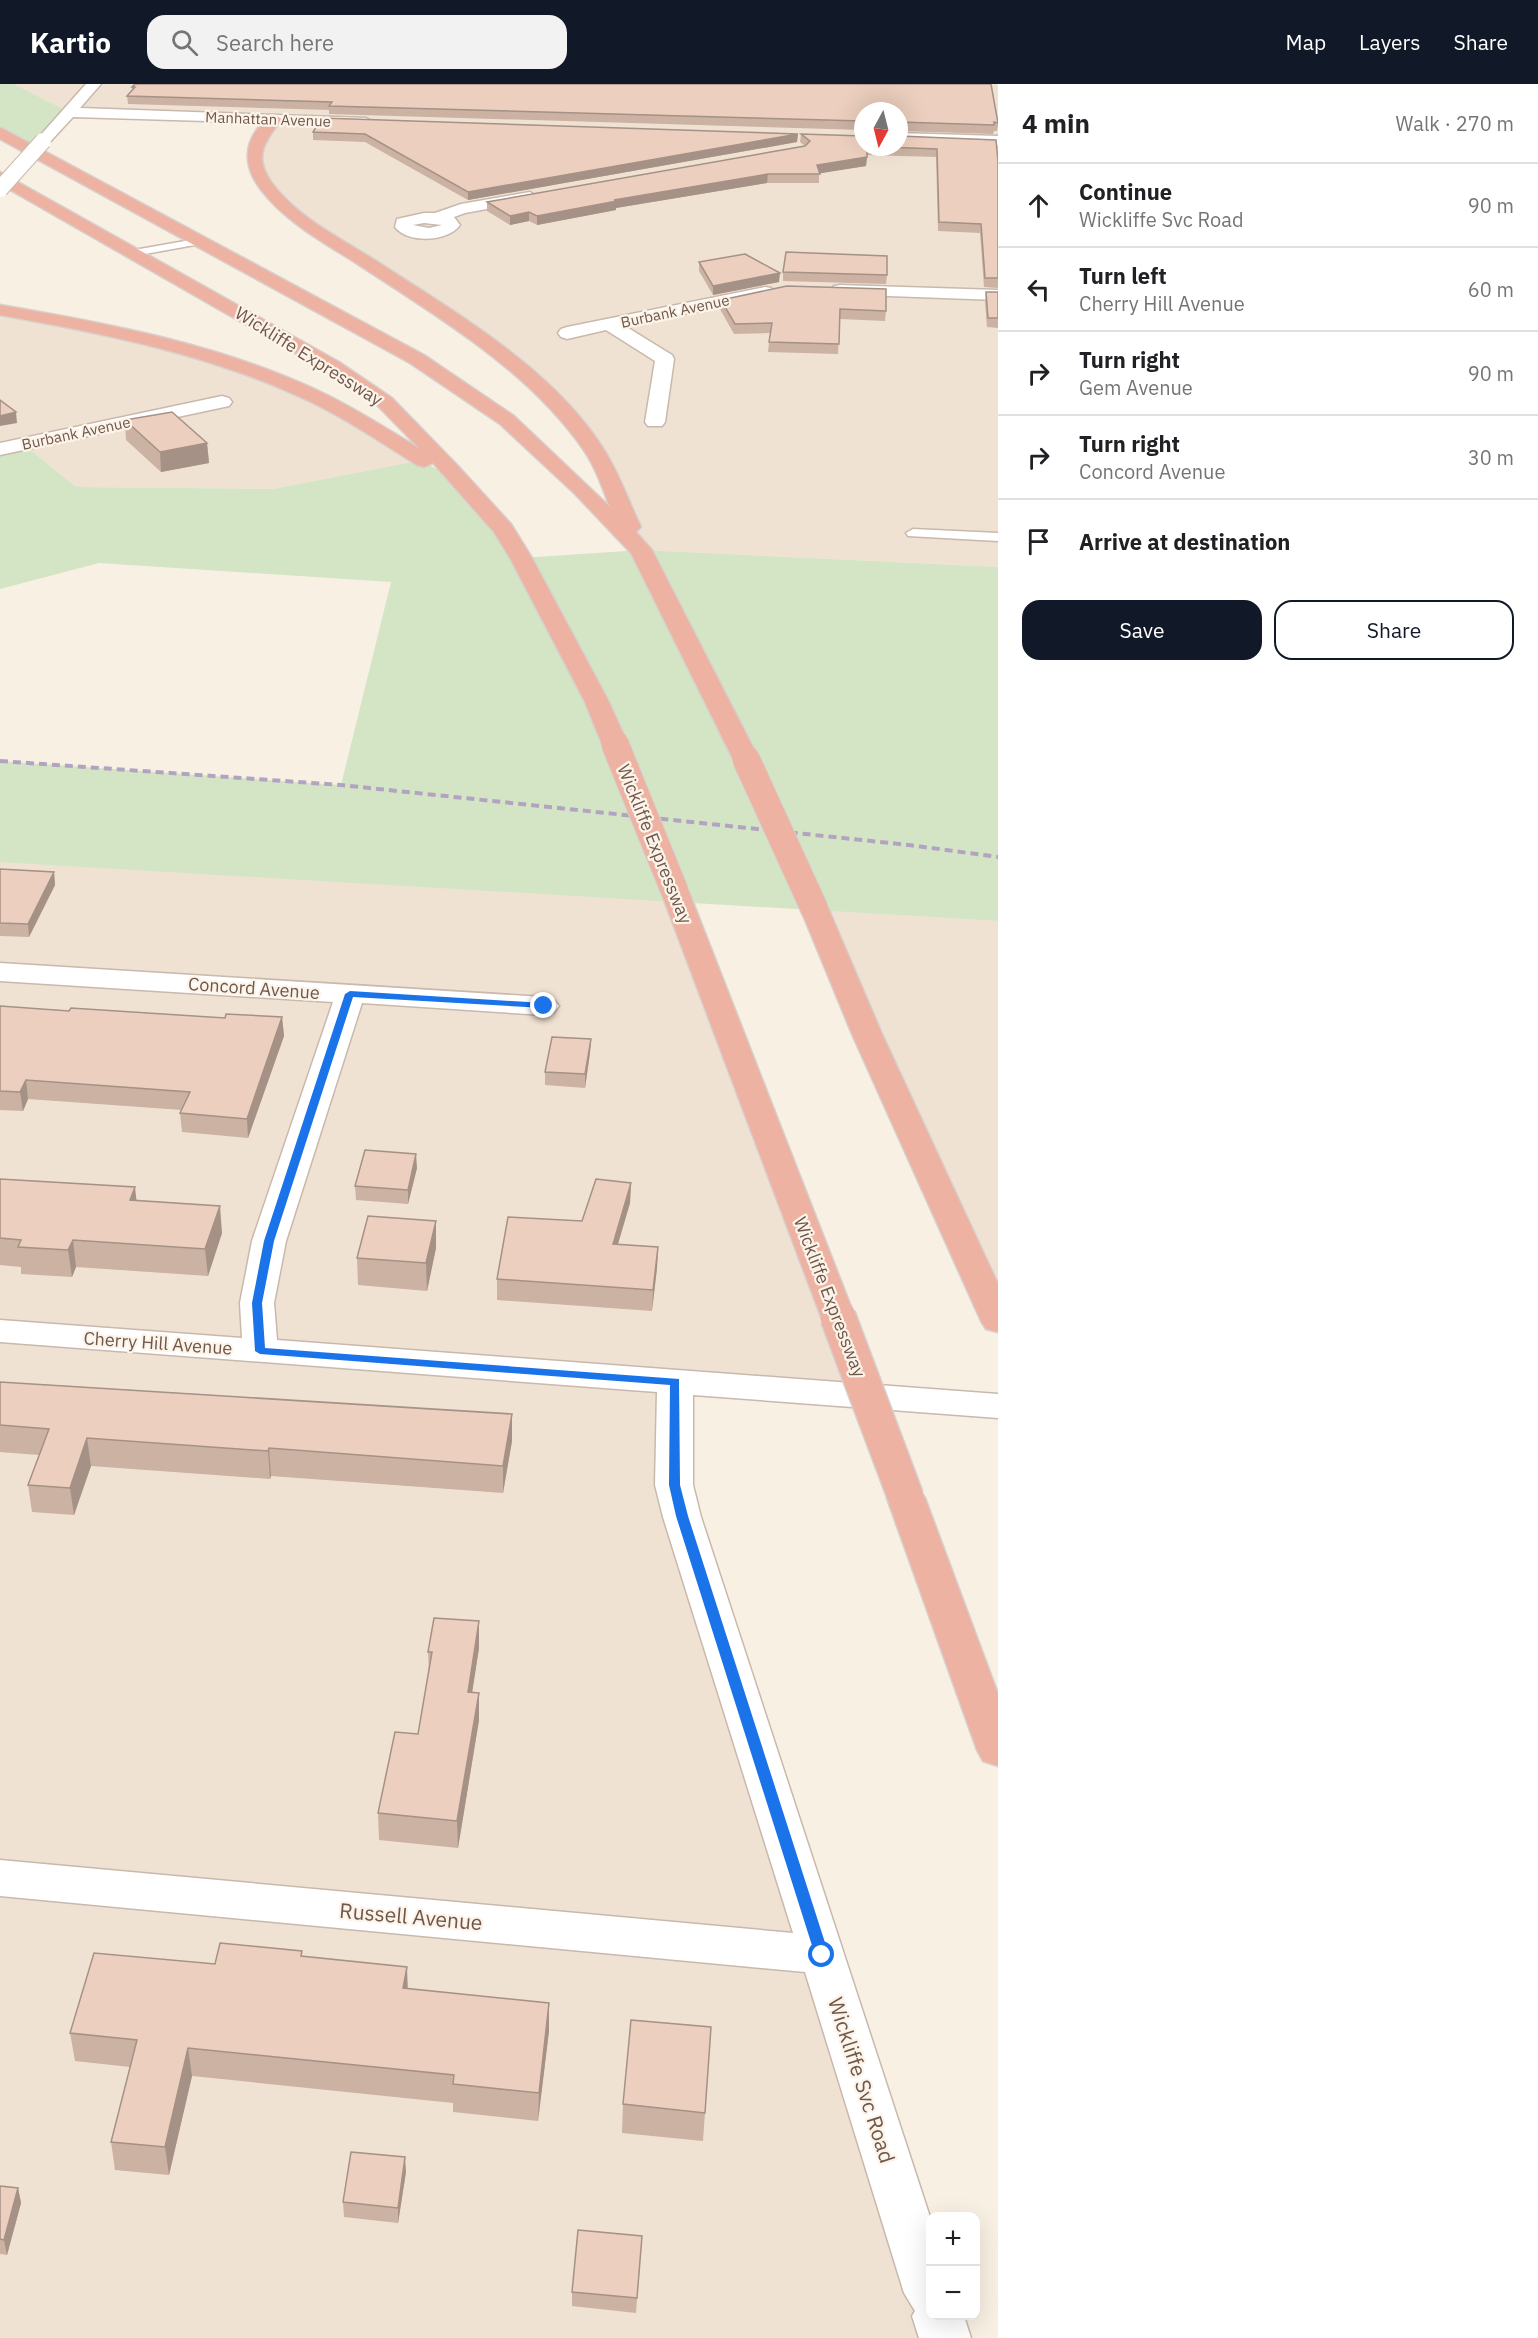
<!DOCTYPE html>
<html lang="en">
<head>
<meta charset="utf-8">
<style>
	body { margin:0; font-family:"IBM Plex Sans",sans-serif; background:#f2f2f2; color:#202124 }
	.controls { position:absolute; right:18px; bottom:18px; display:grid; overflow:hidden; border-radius:12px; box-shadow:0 6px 24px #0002 }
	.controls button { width:54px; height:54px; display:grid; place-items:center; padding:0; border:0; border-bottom:2px solid #e0e0e0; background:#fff; color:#202124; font:30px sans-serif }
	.compass { position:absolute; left:854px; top:18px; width:54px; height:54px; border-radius:50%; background:#fff; box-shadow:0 6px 24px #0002; rotate:187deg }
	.stop { position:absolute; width:18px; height:18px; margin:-14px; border:4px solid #1a73e8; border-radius:50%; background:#fff }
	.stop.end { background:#1a73e8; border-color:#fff; box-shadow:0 2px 6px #0008 }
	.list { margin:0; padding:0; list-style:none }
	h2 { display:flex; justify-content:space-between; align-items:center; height:78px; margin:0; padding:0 24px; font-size:26px }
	h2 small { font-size:20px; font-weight:400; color:#757577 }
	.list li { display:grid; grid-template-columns:39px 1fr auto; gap:18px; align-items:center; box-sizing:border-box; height:84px; padding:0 24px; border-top:2px solid #e0e0e0 }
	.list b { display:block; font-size:22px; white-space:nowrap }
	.list p { margin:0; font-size:20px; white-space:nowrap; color:#757577 }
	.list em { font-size:20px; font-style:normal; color:#757577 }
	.actions { display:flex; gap:12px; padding:18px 24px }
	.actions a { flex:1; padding:14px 0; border:2px solid #111827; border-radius:18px; text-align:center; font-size:21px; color:#111827 }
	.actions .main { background:#111827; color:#fff }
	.icon { flex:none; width:33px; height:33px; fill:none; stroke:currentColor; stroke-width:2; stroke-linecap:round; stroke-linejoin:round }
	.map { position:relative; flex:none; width:998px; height:2254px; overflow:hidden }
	header { display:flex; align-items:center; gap:36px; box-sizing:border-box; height:84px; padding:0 30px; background:#111827; color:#fff }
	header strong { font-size:28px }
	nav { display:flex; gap:33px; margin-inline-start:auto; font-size:21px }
	.search { width:420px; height:54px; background:#f2f2f2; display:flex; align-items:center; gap:15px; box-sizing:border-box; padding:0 21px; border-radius:18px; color:#757577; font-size:22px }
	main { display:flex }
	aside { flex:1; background:#fff }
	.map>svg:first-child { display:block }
	.residential { fill:#f0e2d3; fill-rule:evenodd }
	.green { fill:#d3e5c4 }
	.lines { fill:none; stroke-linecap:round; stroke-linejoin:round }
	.service-casing { stroke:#c9b8ac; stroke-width:3 }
	.minor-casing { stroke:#c9b8ac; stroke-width:3 }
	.tertiary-casing { stroke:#c9b8ac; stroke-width:3 }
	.motorway-casing { stroke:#d7d0cd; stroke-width:3 }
	.service { fill:#fff; fill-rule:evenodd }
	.minor { fill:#fff; fill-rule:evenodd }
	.tertiary { fill:#fff; fill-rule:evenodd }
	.motorway { fill:#edb2a1; fill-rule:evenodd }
	.rail { stroke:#b2a4c1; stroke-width:4; stroke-dasharray:8 5; stroke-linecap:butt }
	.tertiary-bridge-casing { stroke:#c9b8ac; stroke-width:18; stroke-linecap:butt }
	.motorway-bridge-far1-casing { stroke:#d7d0cd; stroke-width:29; stroke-linecap:butt }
	.motorway-bridge-casing { stroke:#d7d0cd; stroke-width:38; stroke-linecap:butt }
	.tertiary-bridge { stroke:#fff; stroke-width:16 }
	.motorway-bridge-far1 { stroke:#edb2a1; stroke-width:27 }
	.motorway-bridge { stroke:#edb2a1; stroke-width:35 }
	.wall { fill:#cbb2a3 }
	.shaded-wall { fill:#a59185 }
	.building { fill:#eccfbe; stroke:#a59185; stroke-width:1.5 }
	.route { fill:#1a73e8 }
	.labels { text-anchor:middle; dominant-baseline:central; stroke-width:4.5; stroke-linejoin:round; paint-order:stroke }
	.far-street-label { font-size:15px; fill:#6f574c; stroke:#fdf4e9 }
	.street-label { font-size:18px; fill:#6f574c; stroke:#fdf4e9 }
	.near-street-label { font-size:21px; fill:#6f574c; stroke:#fdf4e9 }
</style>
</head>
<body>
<header>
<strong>Kartio</strong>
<div class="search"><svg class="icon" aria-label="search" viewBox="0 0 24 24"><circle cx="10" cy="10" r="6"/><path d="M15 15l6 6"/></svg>Search here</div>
<nav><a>Map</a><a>Layers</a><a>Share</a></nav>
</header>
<main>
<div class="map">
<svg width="998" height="2254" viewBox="0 0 998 2254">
	<rect width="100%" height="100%" fill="#f9f0e4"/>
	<g class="residential">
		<path d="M14 0H998V483L641 466 592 362 532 298 293 127 256 81 274 36 69 28ZM863 27H899V63H863Z"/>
		<path d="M0 226 78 239 274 295 422 376 273 405 76 403 23 360 0 365Z"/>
		<path d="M0 774 675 808 871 1312 676 1298 682 1433 930 2209V2232H938L945 2254H0Z"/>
		<path d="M815 826 998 837V1237Z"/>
	</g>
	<g class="green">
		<path d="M0 0H14L69 28 35 68 0 49Z"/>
		<path d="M23 360 76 403 273 405 422 376 470 407 521 474 641 466 998 483V837L0 778V677L341 701 391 498 99 479 0 505V365Z"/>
	</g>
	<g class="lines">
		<g class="service-casing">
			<g id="service">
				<path d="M202 154 207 157 206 159 134 172 129 169 134 166Z"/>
				<path d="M913 445 998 449V457L908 452 906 449Z"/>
			</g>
		</g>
		<g class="minor-casing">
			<g id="minor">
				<path d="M275 31 366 34 373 38 366 42 270 38 268 35 270 32Z"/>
				<path d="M899 49 998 52V62L899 59Z"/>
				<path d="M530 108 538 113 536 116 465 129 454 133 460 141C448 158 408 160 395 143L397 135 424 129H435L461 120ZM424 139 442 141 429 144 413 141Z"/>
				<path d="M840 201 998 206V216L834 210 831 206 834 202Z"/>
				<path d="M765 203 771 204 774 208 771 212 625 242 672 271 674 275 665 338 662 342H648L645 338 655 277 606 246 567 255 561 253 558 249 561 245 567 243Z"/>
				<path d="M222 312 229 314 232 318 229 322 0 371V359Z"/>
				<path d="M0 879 544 913 554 916 559 922 554 928 544 931 362 919 286 1157 274 1219 277 1256 998 1310V1334L693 1311V1401L701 1433 930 2133V2232H964L971 2254H919L912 2232 915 2227 904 2209 805 1888 0 1812V1776L793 1849 663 1433 655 1401 657 1308 0 1258V1236L242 1254 240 1219 252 1157 333 918 0 897Z"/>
			</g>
		</g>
		<g class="tertiary-casing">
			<path id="tertiary" d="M86 0H101L80 24 275 31 282 35 275 39 73 33 48 60H38L35 57 38 54Z"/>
		</g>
		<g class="motorway-casing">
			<g id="motorway">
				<path d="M275 31 282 35C266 57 252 71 272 99 298 134 342 155 378 178 456 229 557 287 606 369 620 392 629 418 641 443L636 448 652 466 759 675 755 680 746 683 737 680 733 675 631 469 575 410 500 340 410 279 0 55V44L5 46 424 271 514 332 610 423C602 403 595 382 583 365 528 286 438 233 359 181 325 159 287 139 262 107 246 87 242 65 258 44 263 38 267 32 275 31Z"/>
				<path d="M0 88 339 278 392 314 458 382 511 440 532 474 608 616 628 660 624 665 615 668 606 665 602 660 584 616 510 474 494 448 433 379 424 383 417 381C382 359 348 336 311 318 213 271 106 250 0 231V221C111 240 223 261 325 310 358 326 389 346 420 365L378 322 325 286 0 100Z"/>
				<path d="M675 800 685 802 689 808 855 1233 850 1241 838 1244 826 1241 821 1233 661 808 665 802Z"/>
				<path d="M815 818 825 820 829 826 882 950 998 1200V1248L986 1245 981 1237 852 950 801 826 805 820Z"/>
				<path d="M906 1401 919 1405 925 1414 998 1610V1682L983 1677 977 1666 887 1414 893 1405Z"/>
			</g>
		</g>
		<use href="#service" class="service"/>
		<use href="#minor" class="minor"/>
		<use href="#tertiary" class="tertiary"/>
		<use href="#motorway" class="motorway"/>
		<path class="rail" d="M0 677 341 701 909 761 998 773"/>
		<g class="tertiary-bridge-casing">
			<path id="tertiary-bridge" d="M0 105 43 57"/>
		</g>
		<g class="motorway-bridge-far1-casing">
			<g id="motorway-bridge-far1">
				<path d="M615 660 675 808"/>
				<path d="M746 675 815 826"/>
			</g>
		</g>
		<g class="motorway-bridge-casing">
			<path id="motorway-bridge" d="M838 1233 906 1414"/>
		</g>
		<use href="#tertiary-bridge" class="tertiary-bridge"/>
		<use href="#motorway-bridge-far1" class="motorway-bridge-far1"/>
		<use href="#motorway-bridge" class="motorway-bridge"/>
	</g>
	<g class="wall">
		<path d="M135 0H991L998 37V42L997 47H994L993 50 899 47V27H863V46L329 30V26L128 20 127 12 132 7V3Z"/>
		<path d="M313 48 798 50 797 58 468 116 365 58 313 56Z"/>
		<path d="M801 50 863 63H899L900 53 998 77V204L984 203 980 149 938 147 936 73 867 71 866 82 819 89V99H767L616 124V126L537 141 529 137 510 141 487 127V118L805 62 800 58Z"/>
		<path d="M699 178 779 198 713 211 699 187Z"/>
		<path d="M783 188 887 191 886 200 783 197Z"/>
		<path d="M986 208H998V244L987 243 985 218Z"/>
		<path d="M721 216 886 227 885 237 840 235 838 270 768 268 770 249 734 250 720 225Z"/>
		<path d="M125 336 207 359 209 379 161 388 126 356Z"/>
		<path d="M0 785 54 788 55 801 29 853 0 852Z"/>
		<path d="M0 922 69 927 225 934 282 933 284 952 248 1054 182 1048 180 1029 182 1026 28 1015 23 1027 0 1026Z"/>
		<path d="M591 955 590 969 585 1004 545 1001V988Z"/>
		<path d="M417 1084 408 1120 356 1116 355 1102Z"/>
		<path d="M0 1095 136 1116 222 1149 208 1192 76 1183 72 1193 21 1190V1183L0 1181Z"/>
		<path d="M631 1099 630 1119 618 1160 658 1163 657 1184 652 1227 497 1216V1195L582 1137Z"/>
		<path d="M436 1164 427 1207 358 1201 357 1174Z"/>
		<path d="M0 1298 512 1330V1357L503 1409 271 1392 270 1395 91 1382 74 1431 32 1428 28 1401 39 1371 0 1368Z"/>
		<path d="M479 1564 472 1608 479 1636 458 1764 379 1756 378 1729 418 1650 429 1590 428 1568Z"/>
		<path d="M302 1867V1872L549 1947 538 2037 453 2028V2019L192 1992 169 2091 115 2086 111 2058 130 1983 75 1977 70 1949 215 1880Z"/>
		<path d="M711 1943 703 2057 622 2049 623 2020Z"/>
		<path d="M406 2088 398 2139 344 2133 343 2118Z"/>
		<path d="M0 2102 18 2104 21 2119 7 2171 0 2170Z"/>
		<path d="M642 2152 636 2229 572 2222V2208Z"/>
	</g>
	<g class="shaded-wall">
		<path d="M798 50 797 58 468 116V108Z"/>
		<path d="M867 73 866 82 816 90 817 81Z"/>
		<path d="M768 90 767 99 616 124V126L537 141V132L614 116Z"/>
		<path d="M529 128V137L510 141V132Z"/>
		<path d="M780 189 779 198 713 211V202Z"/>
		<path d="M16 328 17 339 0 342V332Z"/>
		<path d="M207 359 209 379 161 388 160 368Z"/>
		<path d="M54 788 55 801 29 853 28 840Z"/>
		<path d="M282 933 284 952 248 1054 247 1035Z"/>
		<path d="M591 955 590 969 585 1004V990Z"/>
		<path d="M26 996 28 1015 23 1027 20 1008Z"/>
		<path d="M416 1070 417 1084 408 1120V1106Z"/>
		<path d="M631 1099 630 1119 612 1180 613 1160Z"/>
		<path d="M135 1103 138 1130 130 1116Z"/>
		<path d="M220 1122 222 1149 208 1192 205 1165Z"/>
		<path d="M436 1137V1164L427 1207 426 1179Z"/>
		<path d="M73 1156 76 1183 72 1193 68 1166Z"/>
		<path d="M658 1163 657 1184 652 1227 653 1206Z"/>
		<path d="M512 1330V1357L503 1409V1382Z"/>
		<path d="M87 1354 91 1382 74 1431 70 1404Z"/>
		<path d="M269 1364 271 1392 270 1395 268 1367Z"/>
		<path d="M479 1537V1564L468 1635V1608Z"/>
		<path d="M479 1609V1636L458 1764 457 1737Z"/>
		<path d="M407 1883 408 1911 403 1904Z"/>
		<path d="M549 1919V1947L538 2037 539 2009Z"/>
		<path d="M188 1964 192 1992 169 2091 165 2063Z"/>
		<path d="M405 2073 406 2088 398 2139V2124Z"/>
		<path d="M18 2104 21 2119 7 2171 4 2156Z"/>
	</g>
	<g class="building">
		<path d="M135 0H991L998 39 994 38V41L900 38 899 39V27H863V37L329 22 332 18 127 12 135 3H132Z"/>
		<path d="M322 34 798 50 468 108 365 50 313 48Z"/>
		<path d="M801 50 863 52V63H867V73L817 81 820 90H768L614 116 617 117 537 132 529 128 510 132 487 118 805 62 810 57Z"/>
		<path d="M899 52 996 56 998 77V194H985L981 140 939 138 937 65 885 63H899Z"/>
		<path d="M786 168 887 172V191L783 188Z"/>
		<path d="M745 170 780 189 713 202 699 178Z"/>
		<path d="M787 202 886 205V227L840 225 839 260 769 258 772 239 735 240 721 216Z"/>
		<path d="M986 208H998V234H988Z"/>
		<path d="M0 316 16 328 0 332Z"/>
		<path d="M172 328 207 359 160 368 125 336Z"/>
		<path d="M0 785 54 788 28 840 0 839Z"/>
		<path d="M0 922 69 927 71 924 225 934 226 930 282 933 247 1035 180 1029 190 1008 26 996 20 1008 0 1007Z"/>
		<path d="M552 953 591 955 585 990 545 988Z"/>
		<path d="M365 1066 416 1070 408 1106 355 1102Z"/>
		<path d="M0 1095 135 1103 130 1116 220 1122 205 1165 73 1156 68 1166 18 1163 21 1156 0 1154Z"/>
		<path d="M596 1095 631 1099 613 1160 658 1163 653 1206 497 1195 508 1133 582 1137Z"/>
		<path d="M368 1132 436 1137 426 1179 357 1174Z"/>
		<path d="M0 1298 512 1330 503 1382 269 1364 268 1367 87 1354 70 1404 28 1401 49 1345 0 1341Z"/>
		<path d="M434 1534 479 1537 468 1608 479 1609 457 1737 378 1729 395 1648 418 1650 432 1568H428Z"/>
		<path d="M220 1859 302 1867 301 1872 407 1883 403 1904 549 1919 539 2009 453 2000 454 1991 188 1964 165 2063 111 2058 137 1956 70 1949 94 1869 215 1880Z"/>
		<path d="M631 1936 711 1943 705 2029 623 2020Z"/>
		<path d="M351 2068 405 2073 398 2124 343 2118Z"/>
		<path d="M0 2102 18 2104 4 2156 0 2155Z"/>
		<path d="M578 2146 642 2152 637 2214 572 2208Z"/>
	</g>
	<path class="route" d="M350 907 544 919 548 922 544 924 353 913 274 1157 262 1219 265 1264 679 1295 680 1401 688 1432 829 1871 827 1875H817L815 1871 676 1432 669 1401 670 1301 260 1270 255 1267 252 1219 264 1157 345 910Z"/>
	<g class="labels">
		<g class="far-street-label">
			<text transform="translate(268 35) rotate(2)">Manhattan Avenue</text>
			<text transform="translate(675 227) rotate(-12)">Burbank Avenue</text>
			<text transform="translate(76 349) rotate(-12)">Burbank Avenue</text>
		</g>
		<g class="street-label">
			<text transform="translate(309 272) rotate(32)">Wickliffe Expressway</text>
			<text transform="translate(655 760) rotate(68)">Wickliffe Expressway</text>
			<text transform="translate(254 904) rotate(4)">Concord Avenue</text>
			<text transform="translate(830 1213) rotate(69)">Wickliffe Expressway</text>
			<text transform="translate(158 1259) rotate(4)">Cherry Hill Avenue</text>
		</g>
		<g class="near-street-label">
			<text transform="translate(411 1832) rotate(5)">Russell Avenue</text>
			<text transform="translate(862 1996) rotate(72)">Wickliffe Svc Road</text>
		</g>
	</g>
</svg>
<div class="controls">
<button>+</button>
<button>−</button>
</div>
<svg class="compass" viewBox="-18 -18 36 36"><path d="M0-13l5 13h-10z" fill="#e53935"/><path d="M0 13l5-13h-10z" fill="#757577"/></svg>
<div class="stop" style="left:822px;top:1871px"></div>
<div class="stop end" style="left:544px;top:922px"></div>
</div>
<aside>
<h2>4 min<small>Walk · 270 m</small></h2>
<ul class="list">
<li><svg class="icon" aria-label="ahead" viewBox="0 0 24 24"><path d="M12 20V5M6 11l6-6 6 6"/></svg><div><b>Continue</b><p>Wickliffe Svc Road</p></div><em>90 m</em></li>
<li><svg class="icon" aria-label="left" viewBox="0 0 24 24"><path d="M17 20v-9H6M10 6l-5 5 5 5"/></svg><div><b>Turn left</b><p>Cherry Hill Avenue</p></div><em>60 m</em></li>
<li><svg class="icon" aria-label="right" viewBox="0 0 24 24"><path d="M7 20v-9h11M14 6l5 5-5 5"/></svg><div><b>Turn right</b><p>Gem Avenue</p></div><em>90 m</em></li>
<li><svg class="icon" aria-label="right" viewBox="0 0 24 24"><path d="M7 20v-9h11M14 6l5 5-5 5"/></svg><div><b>Turn right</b><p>Concord Avenue</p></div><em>30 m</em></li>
<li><svg class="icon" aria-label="arrive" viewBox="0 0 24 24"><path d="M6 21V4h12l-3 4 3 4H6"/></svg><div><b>Arrive at destination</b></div></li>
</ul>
<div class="actions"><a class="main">Save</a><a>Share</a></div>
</aside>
</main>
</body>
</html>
